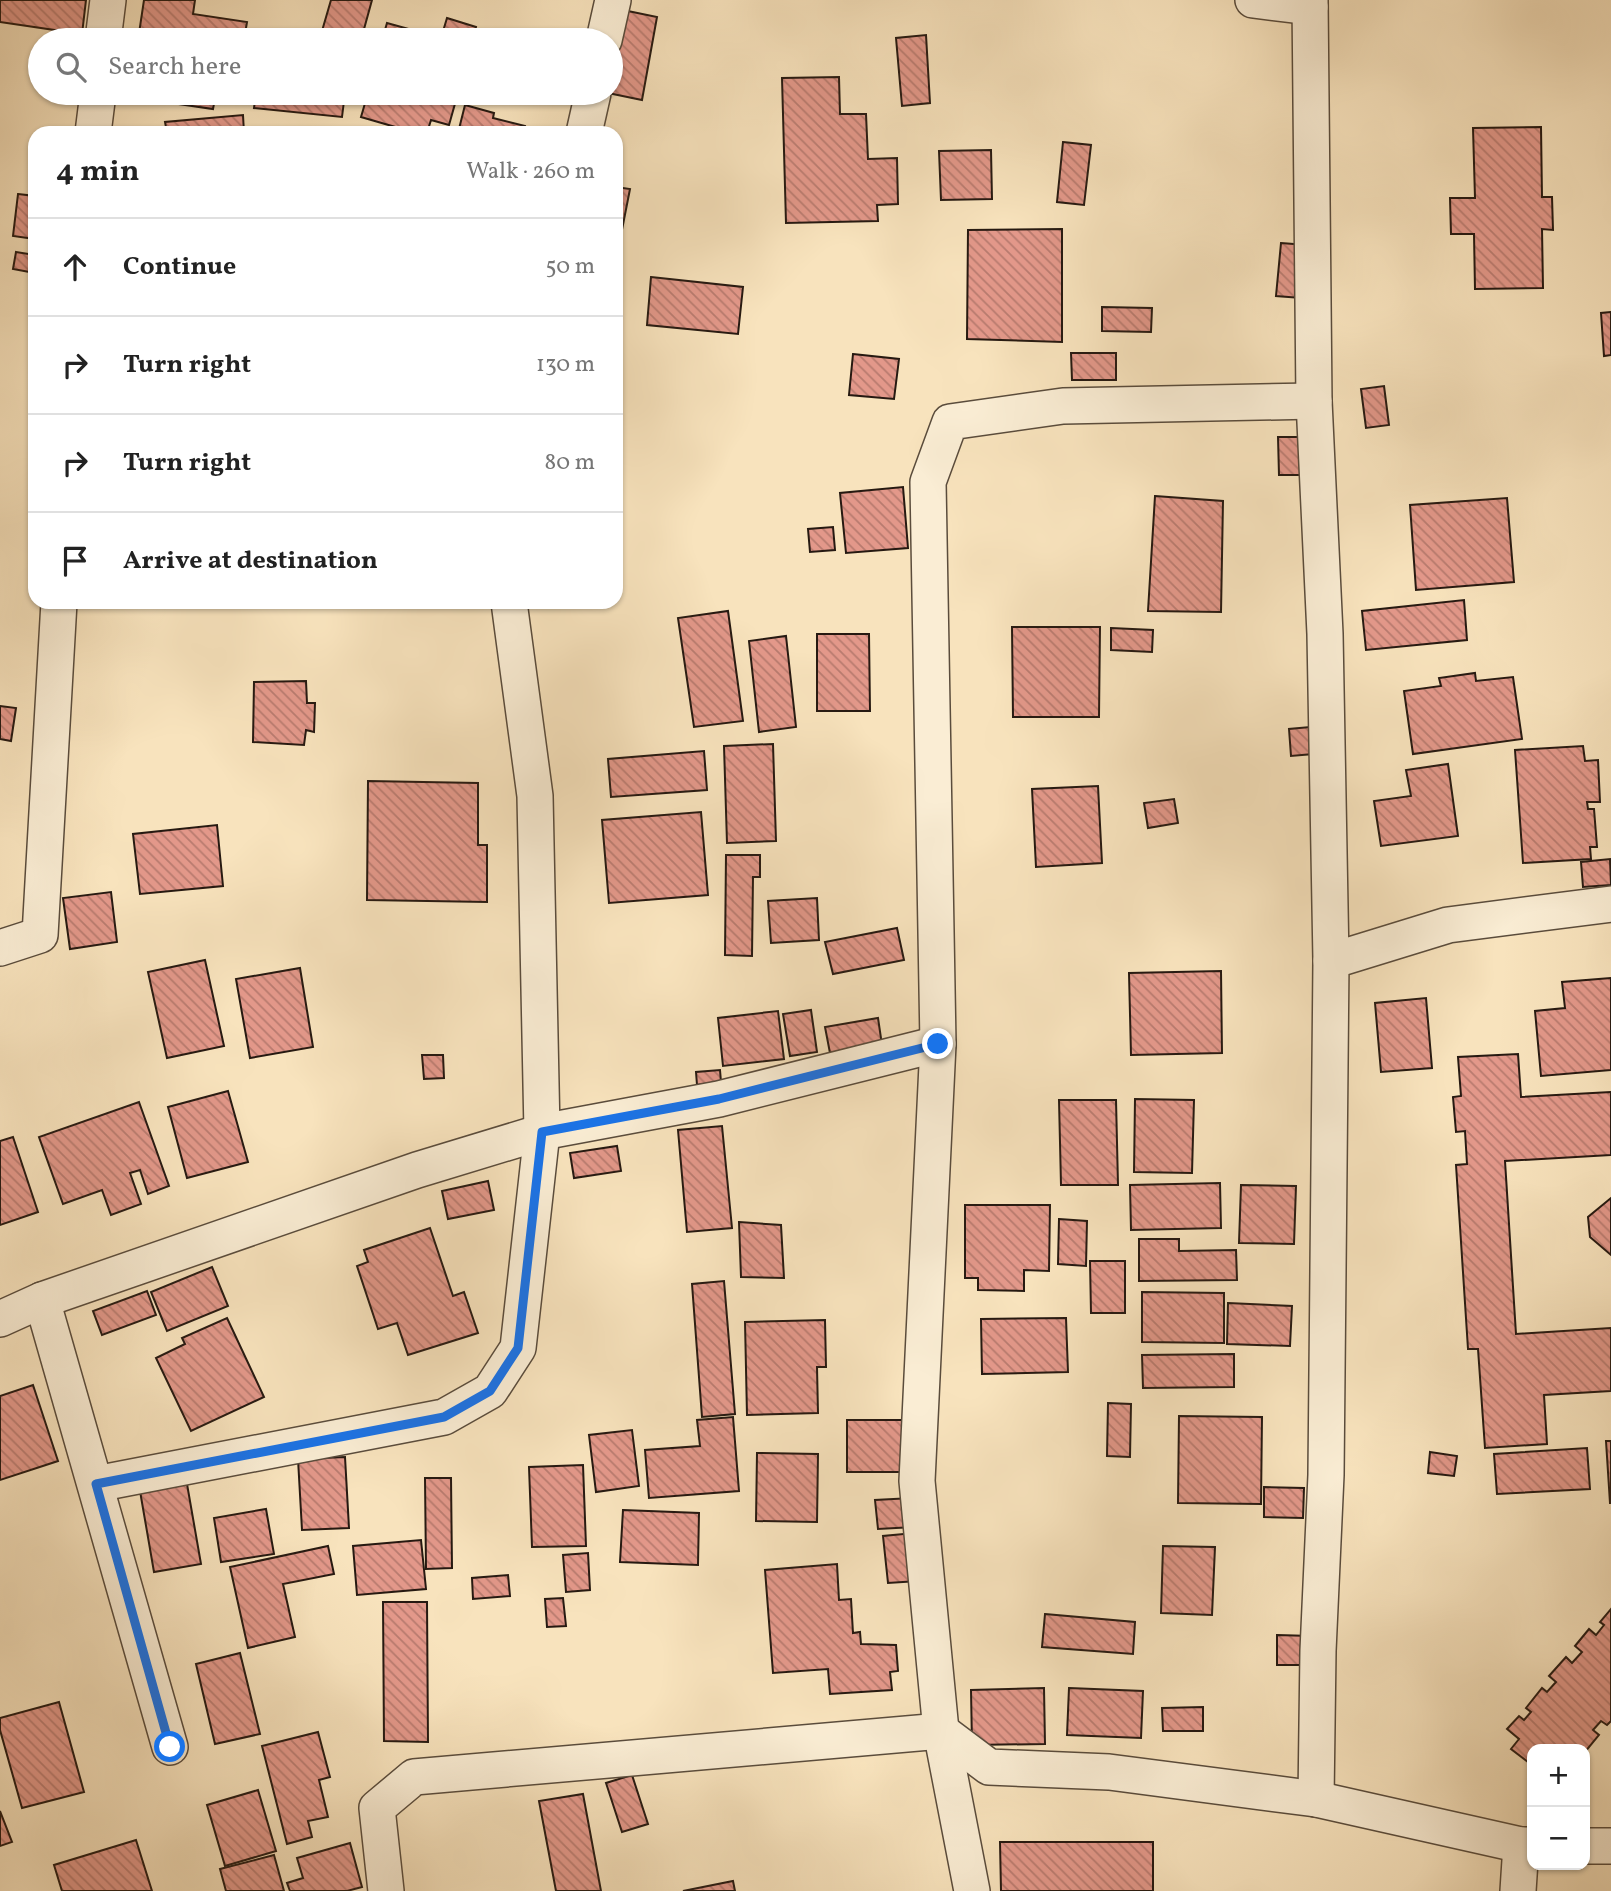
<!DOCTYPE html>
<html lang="en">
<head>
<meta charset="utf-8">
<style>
	body { margin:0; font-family:Vollkorn,serif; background:#f6f6f6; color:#222 }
	.controls { position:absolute; right:21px; bottom:21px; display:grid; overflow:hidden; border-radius:14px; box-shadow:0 2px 5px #0004 }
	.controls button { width:63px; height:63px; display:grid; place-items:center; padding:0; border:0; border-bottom:2px solid #e0e0e0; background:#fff; color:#222; font:35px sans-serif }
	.stop { position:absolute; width:21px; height:21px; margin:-16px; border:5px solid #1a73e8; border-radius:50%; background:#fff }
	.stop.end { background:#1a73e8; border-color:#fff; box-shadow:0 2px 7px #0008 }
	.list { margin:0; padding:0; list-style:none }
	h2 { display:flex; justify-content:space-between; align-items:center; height:91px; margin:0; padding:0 28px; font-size:30px }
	h2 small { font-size:23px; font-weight:400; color:#767676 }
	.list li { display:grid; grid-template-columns:46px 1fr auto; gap:21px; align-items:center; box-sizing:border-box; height:98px; padding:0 28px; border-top:2px solid #e0e0e0 }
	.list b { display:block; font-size:26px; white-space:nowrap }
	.list em { font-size:23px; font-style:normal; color:#767676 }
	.icon { flex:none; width:38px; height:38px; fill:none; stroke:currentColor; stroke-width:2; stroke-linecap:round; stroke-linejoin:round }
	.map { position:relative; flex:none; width:1611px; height:1891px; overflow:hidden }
	.search { position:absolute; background:#fff; box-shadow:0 2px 5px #0004; left:28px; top:28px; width:595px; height:77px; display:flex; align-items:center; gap:18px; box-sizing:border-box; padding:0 24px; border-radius:38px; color:#767676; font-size:26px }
	.panel { position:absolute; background:#fff; box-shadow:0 2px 5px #0004; left:28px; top:126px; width:595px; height:483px; border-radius:21px }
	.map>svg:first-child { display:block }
	.building { fill:url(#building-back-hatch); stroke:#261911; stroke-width:2 }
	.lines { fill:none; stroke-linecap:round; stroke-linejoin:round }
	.minor-casing { stroke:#5a4c3c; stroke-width:38 }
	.minor { stroke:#faedd4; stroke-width:35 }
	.route { stroke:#1a73e8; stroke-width:9 }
</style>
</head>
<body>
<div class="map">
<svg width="1611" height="1891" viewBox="0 0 1611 1891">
	<defs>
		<pattern id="building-back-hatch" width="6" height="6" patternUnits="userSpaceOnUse" patternTransform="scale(1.75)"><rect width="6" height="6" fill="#e3988a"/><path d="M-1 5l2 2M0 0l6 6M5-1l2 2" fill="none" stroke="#b87b6f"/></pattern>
	</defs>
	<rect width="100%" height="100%" fill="#f8e3bd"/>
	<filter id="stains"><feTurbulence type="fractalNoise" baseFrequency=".00286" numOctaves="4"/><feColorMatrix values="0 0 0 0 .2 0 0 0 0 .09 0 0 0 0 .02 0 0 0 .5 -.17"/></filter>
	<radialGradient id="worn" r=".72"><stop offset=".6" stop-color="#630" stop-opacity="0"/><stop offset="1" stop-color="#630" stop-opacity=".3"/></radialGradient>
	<g class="building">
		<path d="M0 0H86L82 34 0 22Z"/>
		<path d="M144 0H195L193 14 247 22 244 40H138Z"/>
		<path d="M331 0H372L361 40 322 31Z"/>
		<path d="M623 10 657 17 642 100 608 93H611V77Z"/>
		<path d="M447 18 476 27 473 40H382L387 23 441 38Z"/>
		<path d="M926 35 930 103 902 106 896 38Z"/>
		<path d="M839 77 840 114H866L868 159 897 158 898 204 877 205 878 221 786 223 782 78Z"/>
		<path d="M130 93H216L213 109 130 97Z"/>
		<path d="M256 93H345L342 117 254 108Z"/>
		<path d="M368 93H458L449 125 431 120 427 133H416L361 117Z"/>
		<path d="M465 105 494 113 493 118 525 126 524 133H458Z"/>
		<path d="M243 115 244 133H167L165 122Z"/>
		<path d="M1541 127 1542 197H1552L1553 230 1542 229 1543 288 1475 289 1474 234H1451L1450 198H1475L1473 128Z"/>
		<path d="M1063 142 1091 145 1084 205 1057 202Z"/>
		<path d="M991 150 992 199 941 200 939 151Z"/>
		<path d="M616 187 630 189 619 245H616Z"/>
		<path d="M18 194 35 196V239L13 236Z"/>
		<path d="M1062 229V342L967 339 968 230Z"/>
		<path d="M1281 243 1306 245 1301 298 1276 296Z"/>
		<path d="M16 252 35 255V273L13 269Z"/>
		<path d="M616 265H619L617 328H616Z"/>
		<path d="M651 277 743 287 738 334 647 325Z"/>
		<path d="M1102 307 1152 308 1151 332 1102 331Z"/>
		<path d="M1611 312V355L1604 356 1601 313Z"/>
		<path d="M1071 353H1116V380H1072Z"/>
		<path d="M853 354 899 359 894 399 849 395Z"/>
		<path d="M1384 386 1389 425 1366 428 1361 389Z"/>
		<path d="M1278 437H1302L1303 475H1279Z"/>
		<path d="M903 487 908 548 846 553 840 493Z"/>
		<path d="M1155 496 1223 501 1221 612 1148 611Z"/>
		<path d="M1507 498 1514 582 1416 590 1410 505Z"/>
		<path d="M833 527 835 550 810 552 808 529Z"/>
		<path d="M1464 600 1467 640 1366 650 1362 611Z"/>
		<path d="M728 611 743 721 694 727 678 618Z"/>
		<path d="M1012 627H1100L1099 717H1013Z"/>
		<path d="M1111 628 1153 630 1152 652 1111 650Z"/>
		<path d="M817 634H869L870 711H817Z"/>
		<path d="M786 636 796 727 759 732 749 641Z"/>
		<path d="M1475 673 1476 681 1513 677 1522 739 1413 754 1404 691 1441 686 1439 678Z"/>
		<path d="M306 681 307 703H315L314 732 306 730 304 745 253 742 254 682Z"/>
		<path d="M0 706 16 708 11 741 0 739Z"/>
		<path d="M1310 727 1313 754 1291 756 1289 729Z"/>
		<path d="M773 744 776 841 727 843 724 746Z"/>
		<path d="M1583 746 1585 761 1598 760 1600 802H1587L1588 809H1594L1597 847H1590L1591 859 1523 863 1515 750Z"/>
		<path d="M704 751 707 790 611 797 608 759Z"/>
		<path d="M1448 764 1458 836 1381 846 1374 801 1411 796 1406 770Z"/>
		<path d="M368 781 478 783V845H487V902L367 900Z"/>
		<path d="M1098 786 1102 863 1036 867 1032 789Z"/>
		<path d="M1174 799 1178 823 1148 828 1144 803Z"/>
		<path d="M701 812 708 895 609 903 602 820Z"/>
		<path d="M217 825 223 886 140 894 133 834Z"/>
		<path d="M726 855H760V877H753L752 956 725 955Z"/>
		<path d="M1610 859 1611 885 1583 887 1581 862Z"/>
		<path d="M111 892 117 942 70 949 63 898Z"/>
		<path d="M817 898 819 940 771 943 768 901Z"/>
		<path d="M897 928 904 960 833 974 825 942Z"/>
		<path d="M205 960 224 1046 167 1058 148 972Z"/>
		<path d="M300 968 313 1047 250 1058 236 979Z"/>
		<path d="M1221 971 1222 1053 1131 1055 1129 973Z"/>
		<path d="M1611 978V1070L1541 1076 1535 1011 1565 1008 1562 982Z"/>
		<path d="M1426 998 1432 1068 1381 1072 1375 1003Z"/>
		<path d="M811 1010 817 1052 790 1056 783 1014Z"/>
		<path d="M778 1011 784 1059 723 1066 718 1018Z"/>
		<path d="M878 1018 882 1045 830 1053 825 1027Z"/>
		<path d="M1518 1054 1521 1097 1611 1092V1155L1505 1161 1516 1334 1611 1328V1391L1544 1395 1547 1444 1485 1448 1478 1349H1468L1456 1165 1467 1164 1465 1131 1456 1132 1453 1097 1461 1096 1458 1057Z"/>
		<path d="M422 1055H443L444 1078 424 1079Z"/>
		<path d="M720 1070 721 1082 697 1085 696 1072Z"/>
		<path d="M228 1091 248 1162 187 1178 168 1107Z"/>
		<path d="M1135 1099 1194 1100 1192 1173 1134 1172Z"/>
		<path d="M1059 1100H1116L1118 1185H1061Z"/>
		<path d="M139 1102 169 1186 148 1194 140 1170 130 1173 141 1204 111 1215 102 1190 63 1204 39 1137Z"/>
		<path d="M722 1126 732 1228 687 1232 678 1130Z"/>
		<path d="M13 1137 38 1212 0 1225V1141Z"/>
		<path d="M617 1146 621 1171 574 1178 570 1153Z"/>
		<path d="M488 1181 494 1210 448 1219 442 1191Z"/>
		<path d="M1220 1183 1221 1228 1131 1230 1130 1185Z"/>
		<path d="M1241 1185 1296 1186 1294 1244 1239 1243Z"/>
		<path d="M1611 1198V1255L1590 1237 1588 1217Z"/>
		<path d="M965 1205H1050L1049 1271 1024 1270V1291L978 1290V1278H965Z"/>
		<path d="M1059 1219 1087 1221 1086 1266 1058 1264Z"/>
		<path d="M739 1222 781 1225 784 1278 741 1277Z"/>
		<path d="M430 1228 453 1296 464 1292 478 1333 408 1355 397 1323 378 1329 357 1266 368 1262 364 1250Z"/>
		<path d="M1139 1239H1179V1251L1236 1250 1237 1280 1139 1281Z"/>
		<path d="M1090 1261H1125V1313H1091Z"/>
		<path d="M212 1267 228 1306 167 1331 151 1292Z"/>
		<path d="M724 1281 735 1414 702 1417 692 1284Z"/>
		<path d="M147 1291 156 1315 102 1335 93 1311Z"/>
		<path d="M1142 1292 1224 1293V1343L1142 1342Z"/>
		<path d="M1228 1303 1292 1306 1290 1346 1227 1344Z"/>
		<path d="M227 1318 264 1397 191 1431 156 1358 185 1344 182 1338Z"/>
		<path d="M1066 1318 1068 1372 982 1374 981 1319Z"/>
		<path d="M825 1320 826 1367H817L818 1413 747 1415 745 1322Z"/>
		<path d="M1234 1354V1387L1143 1388 1142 1355Z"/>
		<path d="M33 1385 58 1461 0 1480V1396Z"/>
		<path d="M1108 1403 1131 1404 1130 1457 1107 1456Z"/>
		<path d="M1179 1416 1262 1417 1261 1504 1178 1503Z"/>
		<path d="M733 1417 739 1491 649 1498 645 1450 700 1446 697 1420Z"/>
		<rect x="847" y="1420" width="65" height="52"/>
		<path d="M632 1430 639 1486 596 1492 589 1435Z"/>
		<path d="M1606 1441H1611V1503H1610Z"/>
		<path d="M1587 1448 1590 1489 1497 1494 1494 1454Z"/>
		<path d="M1430 1452 1457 1456 1454 1476 1428 1473Z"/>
		<path d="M757 1453 818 1454 817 1522 756 1521Z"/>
		<path d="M345 1457 349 1528 302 1530 298 1459Z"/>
		<path d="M583 1465 586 1546 532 1547 529 1467Z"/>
		<path d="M425 1478H451L452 1568 426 1569Z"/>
		<path d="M187 1484 201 1564 154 1572 140 1491Z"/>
		<path d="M1264 1487 1304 1488 1303 1518 1264 1517Z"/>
		<path d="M912 1498 914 1527 878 1529 875 1500Z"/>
		<path d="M266 1509 274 1554 221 1562 214 1518Z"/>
		<path d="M623 1510 699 1513 698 1565 620 1562Z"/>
		<path d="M914 1533 918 1581 888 1583 883 1536Z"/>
		<path d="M421 1540 426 1589 357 1595 353 1546Z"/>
		<path d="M328 1546 334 1574 283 1584 295 1637 248 1648 230 1567Z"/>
		<path d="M1163 1546 1215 1547 1212 1615 1161 1613Z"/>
		<path d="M588 1553 590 1590 566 1592 563 1555Z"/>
		<path d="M837 1564 839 1600 851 1599 853 1633 860 1632 861 1644 896 1645 898 1671 890 1672 892 1690 830 1694 828 1669 773 1673 765 1570Z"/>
		<path d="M508 1575 510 1596 473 1599 472 1578Z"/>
		<path d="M563 1598 566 1626 547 1627 545 1599Z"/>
		<path d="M383 1602H427L428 1742 384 1741Z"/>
		<path d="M1611 1609V1721L1607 1725 1601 1721 1593 1730 1599 1735 1585 1752V1749H1532V1765L1511 1749 1519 1739 1507 1729 1519 1716 1524 1720 1531 1712 1526 1708 1542 1688 1547 1692 1556 1682 1549 1676 1566 1657 1572 1663 1582 1652 1575 1646 1589 1629 1596 1635 1604 1625 1600 1622Z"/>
		<path d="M1045 1614 1135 1622 1133 1654 1042 1647Z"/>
		<path d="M1277 1635 1311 1636V1665H1277Z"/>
		<path d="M240 1653 260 1734 215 1744 196 1664Z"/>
		<path d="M1044 1688 1045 1744 972 1745 971 1690Z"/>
		<path d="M1069 1688 1143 1691 1141 1738 1067 1735Z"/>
		<path d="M59 1702 84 1792 22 1808 0 1730V1718Z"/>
		<path d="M1203 1707V1731H1163L1162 1708Z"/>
		<path d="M318 1732 330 1777 319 1780 328 1817 308 1821 312 1837 287 1844 262 1746Z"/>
		<path d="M632 1775 648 1824 622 1832 606 1783Z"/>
		<path d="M258 1790 276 1851 225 1866 207 1805Z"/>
		<path d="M583 1794 601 1891H556L539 1801Z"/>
		<path d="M0 1811 12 1842 0 1846Z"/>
		<path d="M136 1840 152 1891H62L54 1865Z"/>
		<path d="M1000 1842H1153V1891H1001Z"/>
		<path d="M350 1843 362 1887 347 1891H290L287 1883 303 1878 297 1858Z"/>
		<path d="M274 1855 284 1891H226L220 1869Z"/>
		<path d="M733 1881 735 1891H683Z"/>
	</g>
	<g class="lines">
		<g class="minor-casing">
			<g id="minor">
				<path d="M1253 0 1310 7"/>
				<path d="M1310 0 1314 401 1325 634 1331 961"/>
				<path d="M103 40 108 0"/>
				<path d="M604 40 613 0"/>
				<path d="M93 133 98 93"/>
				<path d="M584 133 593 93"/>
				<path d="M0 948 40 935 59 602"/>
				<path d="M42 1300 170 1747"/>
				<path d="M0 1319 42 1300 417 1170 542 1132 719 1099 938 1044"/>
				<path d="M96 1484 444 1417 490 1391 518 1348 542 1132 535 796 509 602"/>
				<path d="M1316 1799 1318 1651 1326 1475 1331 961 1448 925 1611 904"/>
				<path d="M1585 1846H1611"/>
				<path d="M386 1891 377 1808 414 1777 941 1731 989 1767 1109 1772 1316 1799 1521 1845H1532"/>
				<path d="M972 1891 941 1731 917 1481 938 1044 928 482 950 422 1063 406 1314 401"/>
				<path d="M1518 1891 1521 1845"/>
			</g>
		</g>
		<use href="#minor" class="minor"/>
	</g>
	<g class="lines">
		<path class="route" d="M170 1747 96 1484 444 1417 490 1391 518 1348 542 1132 719 1099 938 1044"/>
	</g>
	<rect width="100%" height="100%" filter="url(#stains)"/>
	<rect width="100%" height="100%" fill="url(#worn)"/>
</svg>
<div class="controls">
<button>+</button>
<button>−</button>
</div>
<div class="stop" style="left:170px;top:1747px"></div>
<div class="stop end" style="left:938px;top:1044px"></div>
<div class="search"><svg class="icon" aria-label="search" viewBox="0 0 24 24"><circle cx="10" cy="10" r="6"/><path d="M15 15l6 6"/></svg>Search here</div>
<section class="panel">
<h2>4 min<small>Walk · 260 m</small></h2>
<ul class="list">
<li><svg class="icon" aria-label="ahead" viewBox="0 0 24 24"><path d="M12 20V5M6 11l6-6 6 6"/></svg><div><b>Continue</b></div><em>50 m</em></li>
<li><svg class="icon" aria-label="right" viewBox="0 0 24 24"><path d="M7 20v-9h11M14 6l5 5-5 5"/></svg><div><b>Turn right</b></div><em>130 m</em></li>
<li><svg class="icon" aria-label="right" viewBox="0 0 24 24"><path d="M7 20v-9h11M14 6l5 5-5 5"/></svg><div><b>Turn right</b></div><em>80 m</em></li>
<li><svg class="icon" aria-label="arrive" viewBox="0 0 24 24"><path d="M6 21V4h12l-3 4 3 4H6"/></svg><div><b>Arrive at destination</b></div></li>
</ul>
</section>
</div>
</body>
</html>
